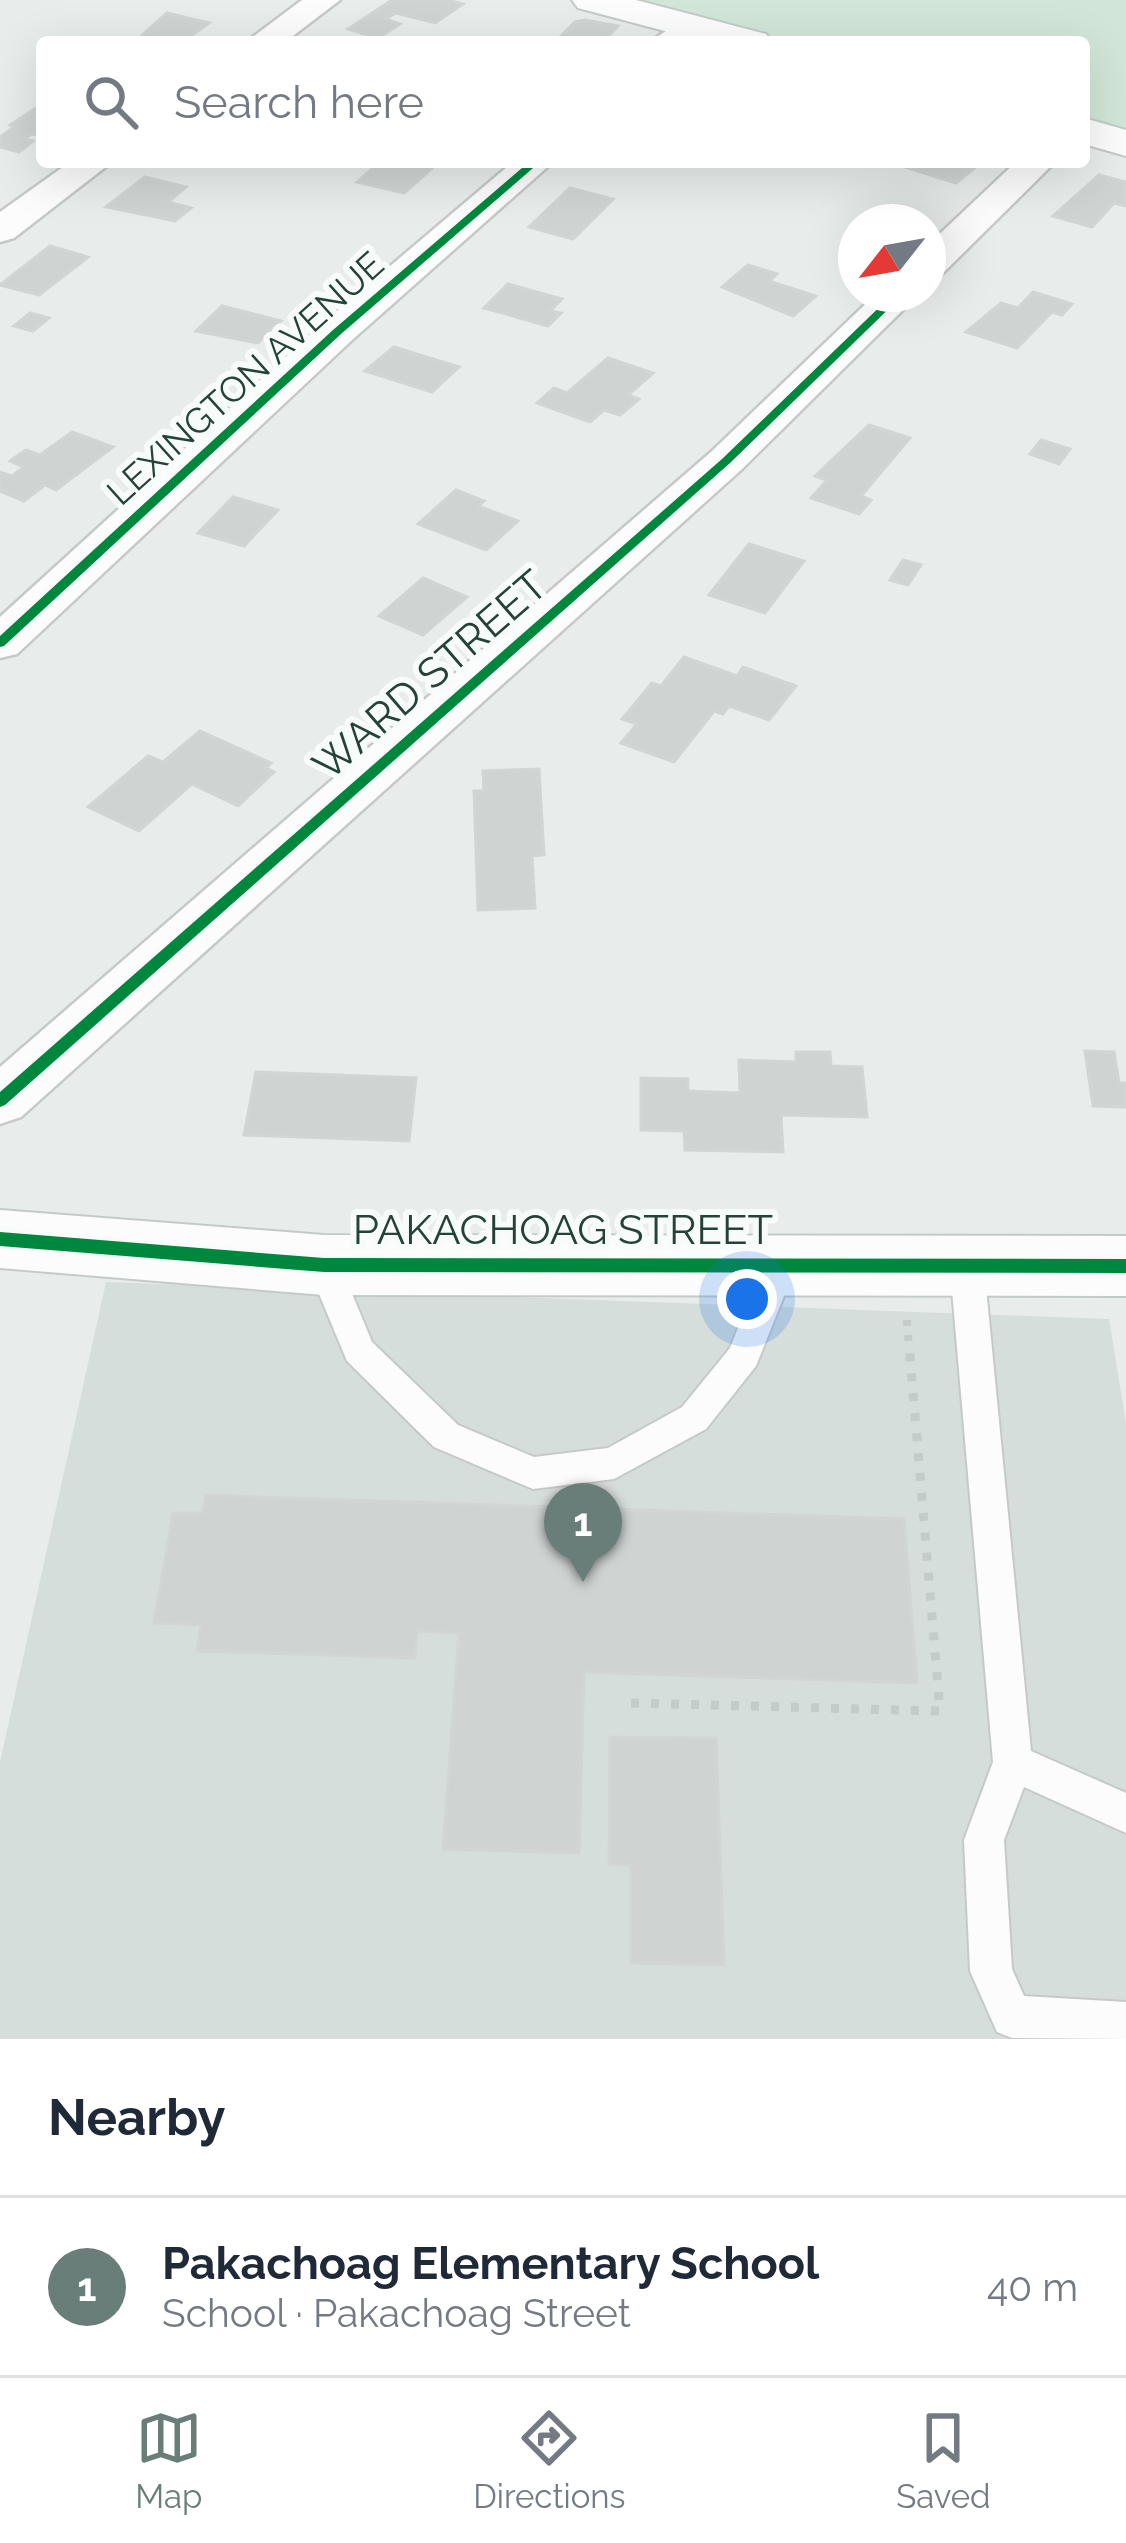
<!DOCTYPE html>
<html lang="en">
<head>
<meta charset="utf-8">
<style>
	body { margin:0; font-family:Raleway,sans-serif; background:#f2f2f3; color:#1f2937 }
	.compass { position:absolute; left:838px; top:204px; width:108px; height:108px; border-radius:50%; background:#fff; box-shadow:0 12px 48px #0002; rotate:239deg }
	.you { position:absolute; left:747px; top:1299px; width:42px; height:42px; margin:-30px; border:9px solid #fff; border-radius:50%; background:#1a73e8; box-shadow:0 0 0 18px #1a73e833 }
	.badge { display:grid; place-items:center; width:78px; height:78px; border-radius:50%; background:#697e78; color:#fff; font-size:39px; font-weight:700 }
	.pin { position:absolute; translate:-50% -99px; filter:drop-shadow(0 3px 6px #0008) }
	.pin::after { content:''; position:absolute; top:63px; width:42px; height:36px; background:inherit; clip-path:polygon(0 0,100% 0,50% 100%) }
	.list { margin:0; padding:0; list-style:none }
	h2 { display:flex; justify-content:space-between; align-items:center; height:156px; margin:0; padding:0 48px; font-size:51px }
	h2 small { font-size:39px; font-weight:400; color:#747a83 }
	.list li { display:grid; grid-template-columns:78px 1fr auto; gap:36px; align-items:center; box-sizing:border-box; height:180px; padding:0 48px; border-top:3px solid #e0e1e3 }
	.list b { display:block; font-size:45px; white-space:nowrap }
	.list p { margin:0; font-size:39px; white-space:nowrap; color:#747a83 }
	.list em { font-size:39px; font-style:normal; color:#747a83 }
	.icon { flex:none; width:66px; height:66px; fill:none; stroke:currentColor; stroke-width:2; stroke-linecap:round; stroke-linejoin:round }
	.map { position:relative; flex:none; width:1126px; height:2039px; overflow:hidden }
	.search { position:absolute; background:#fff; box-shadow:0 12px 48px #0002; left:36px; right:36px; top:36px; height:132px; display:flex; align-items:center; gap:30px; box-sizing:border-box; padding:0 42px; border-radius:12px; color:#747a83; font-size:45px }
	.sheet { height:336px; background:#fff }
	nav { display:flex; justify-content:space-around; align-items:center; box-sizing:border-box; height:168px; border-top:3px solid #e0e1e3; background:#fff; font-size:33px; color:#747a83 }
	nav a { display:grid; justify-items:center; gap:6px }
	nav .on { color:#697e78 }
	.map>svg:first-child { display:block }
	.built { fill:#d6dedb }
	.green { fill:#d1e6d8 }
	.building { fill:#cfd4d2; stroke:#d1d6d4; stroke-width:3 }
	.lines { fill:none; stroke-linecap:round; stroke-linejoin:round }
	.lane-casing { stroke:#c5cac8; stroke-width:4 }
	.street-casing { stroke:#c5cac8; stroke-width:5 }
	.secondary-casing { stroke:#c3cbc8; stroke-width:4 }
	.path-far1 { stroke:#c3ccca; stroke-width:8; stroke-dasharray:6 9; stroke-linecap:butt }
	.path { stroke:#c3ccca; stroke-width:9; stroke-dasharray:8 12; stroke-linecap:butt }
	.lane { fill:#fcfcfc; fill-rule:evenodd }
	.street { fill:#fcfcfc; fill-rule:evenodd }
	.secondary { fill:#fcfcfc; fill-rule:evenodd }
	.cycleway-casing { stroke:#f7fbf9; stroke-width:7 }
	.cycleway { fill:#00873e; fill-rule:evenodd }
	.labels { text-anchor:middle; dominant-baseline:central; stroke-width:12; stroke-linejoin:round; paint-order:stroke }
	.far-street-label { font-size:36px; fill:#24423a; stroke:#f7fbf9 }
	.street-label { font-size:42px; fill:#24423a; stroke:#f7fbf9 }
</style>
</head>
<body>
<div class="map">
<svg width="1126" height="2039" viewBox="0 0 1126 2039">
	<rect width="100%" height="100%" fill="#e8edeb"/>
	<path class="built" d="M106 1282 1109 1319 1126 1423V2039H0V1762Z"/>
	<path class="green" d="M617 0H1126V137L1084 125V42H777Z"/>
	<g class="building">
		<path d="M392 0H447L463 4 435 23 396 13 385 19 400 24 378 38 348 29Z"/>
		<path d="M167 13 209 23 183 42H142L139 38Z"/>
		<path d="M585 20 618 26 603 42 559 38 575 22Z"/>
		<path d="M42 104V136L32 134 24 139 33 141 19 152 0 147V137L14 127 10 125Z"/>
		<path d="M380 162H439L404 193 357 182Z"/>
		<path d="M889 162H965L977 166 956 183Z"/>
		<path d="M1099 175 1126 182V206L1114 203 1092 227 1053 216Z"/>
		<path d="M145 177 186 187 168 202 191 208 175 221 106 207Z"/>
		<path d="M570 188 613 199 573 239 529 227Z"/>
		<path d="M50 246 88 257 39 295 0 285Z"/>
		<path d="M748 265 777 274 769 281 816 296 793 316 722 287Z"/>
		<path d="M508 284 562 299 550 311 561 313 548 326 484 308Z"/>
		<path d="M1033 292 1072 304 1062 315 1052 312 1017 348 966 332 1001 303 1018 308Z"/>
		<path d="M222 306 281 321 258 343 196 331Z"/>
		<path d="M30 313 49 318 33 331 14 326Z"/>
		<path d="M394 347 459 367 432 392 365 371Z"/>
		<path d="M608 358 653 373 628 395 639 399 620 415 604 410 590 422 537 403 554 388 567 393Z"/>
		<path d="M869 425 910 438 861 496 871 500 859 514 811 498 827 480 815 476Z"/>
		<path d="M72 432 113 447 56 490 45 485 24 501 0 491V472L12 476 24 467 10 461 26 450 40 455Z"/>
		<path d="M1041 440 1070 449 1059 464 1030 454Z"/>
		<path d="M456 490 484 501 478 506 518 521 486 550 418 524Z"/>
		<path d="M233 497 278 510 244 546 198 533Z"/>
		<path d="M749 544 804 561 765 613 709 595Z"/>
		<path d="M903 560 921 565 908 585 890 580Z"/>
		<path d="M423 578 467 597 423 635 379 616Z"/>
		<path d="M684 657 737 676 743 667 796 686 769 720 729 706 723 714 714 711 674 762 621 743 637 724 622 719 652 683 661 686Z"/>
		<path d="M200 731 271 763 266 768 274 772 238 806 192 784 139 831 88 807 148 756 163 762Z"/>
		<path d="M539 769 544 855 532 856 535 908 478 910 474 791H484L483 771Z"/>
		<path d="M1085 1051 1114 1052 1119 1083H1126V1107L1093 1106Z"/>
		<path d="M796 1052H830L831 1066 862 1067 867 1117 781 1115 783 1152 685 1150 684 1131 641 1130V1078L688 1079V1091L740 1093 739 1060 796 1062Z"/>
		<path d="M256 1072 416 1078 409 1141 244 1135Z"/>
		<path d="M206 1495 904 1519 917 1683 584 1672 579 1853 443 1849 459 1633 417 1631 415 1658 197 1651 201 1625 154 1623 173 1513H203Z"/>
		<path d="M610 1737 716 1738 724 1965 631 1963V1865L609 1864Z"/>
	</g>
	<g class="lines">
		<g class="lane-casing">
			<g id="lane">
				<path d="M324 1251 336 1255 372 1342 458 1425 534 1457 608 1448 682 1407 730 1348 767 1256 779 1252 791 1256 796 1266 756 1366 706 1429 614 1479 533 1489 434 1447 347 1361 307 1265 312 1255Z"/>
				<path d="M967 1253 979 1257 984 1267 1031 1751 1126 1793V1833L1024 1787 1004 1840 1012 1969 1024 1996 1126 2002V2039L1012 2038 997 2032 970 1971 964 1840 993 1762 950 1267 955 1257Z"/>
			</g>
		</g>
		<g class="street-casing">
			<g id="street">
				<path d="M302 0H340L285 42H246Z"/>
				<path d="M689 16 706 26 688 42H649Z"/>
				<path d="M70 162H112L14 238 0 242V212Z"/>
				<path d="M513 162H553L351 341 17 654 0 658V617L323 323Z"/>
				<path d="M1016 162H1055L942 274 928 278V245Z"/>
				<path d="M876 294H919L741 470 21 1117 0 1124V1067L711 452Z"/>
			</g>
		</g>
		<g class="secondary-casing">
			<g id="secondary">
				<path d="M572 0H636L766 34 772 42H706L578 8Z"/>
				<path d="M1084 118 1126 130V156L1084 144Z"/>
				<path d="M0 1210 324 1235 1126 1236V1296L324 1295 0 1268Z"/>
			</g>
		</g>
		<path class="path-far1" d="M907 1320 909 1348"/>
		<path class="path" d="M631 1703 940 1711 909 1345"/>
		<use href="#lane" class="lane"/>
		<use href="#street" class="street"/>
		<use href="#secondary" class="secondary"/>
		<g class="cycleway-casing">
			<g id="cycleway">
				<path d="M529 162H540L341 334 4 646 0 647V636L333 330Z"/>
				<path d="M893 294H904L730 463 5 1105 0 1107V1092L722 459Z"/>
				<path d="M0 1232 324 1258 1126 1259V1273L324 1272 0 1246Z"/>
			</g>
		</g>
		<use href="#cycleway" class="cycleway"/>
	</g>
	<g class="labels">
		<g class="far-street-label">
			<text transform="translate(245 378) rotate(-42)">LEXINGTON AVENUE</text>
		</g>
		<g class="street-label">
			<text transform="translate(430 675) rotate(-41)">WARD STREET</text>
			<text x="563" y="1229">PAKACHOAG STREET</text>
		</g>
	</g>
</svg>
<svg class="compass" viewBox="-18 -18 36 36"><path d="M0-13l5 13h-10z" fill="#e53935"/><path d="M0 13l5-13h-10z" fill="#747a83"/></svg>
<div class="you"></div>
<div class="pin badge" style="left:583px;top:1582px">1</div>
<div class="search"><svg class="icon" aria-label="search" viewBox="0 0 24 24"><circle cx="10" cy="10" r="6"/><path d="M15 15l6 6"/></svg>Search here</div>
</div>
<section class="sheet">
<h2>Nearby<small></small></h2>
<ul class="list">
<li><span class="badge">1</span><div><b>Pakachoag Elementary School</b><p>School · Pakachoag Street</p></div><em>40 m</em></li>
</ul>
</section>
<nav>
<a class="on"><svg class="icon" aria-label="map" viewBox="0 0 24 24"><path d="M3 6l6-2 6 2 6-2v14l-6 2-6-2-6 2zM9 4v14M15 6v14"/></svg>Map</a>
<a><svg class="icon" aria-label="directions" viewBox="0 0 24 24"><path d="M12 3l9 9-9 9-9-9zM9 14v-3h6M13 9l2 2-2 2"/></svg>Directions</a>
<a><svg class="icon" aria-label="saved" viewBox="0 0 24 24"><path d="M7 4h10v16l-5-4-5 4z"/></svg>Saved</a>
</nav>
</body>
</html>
